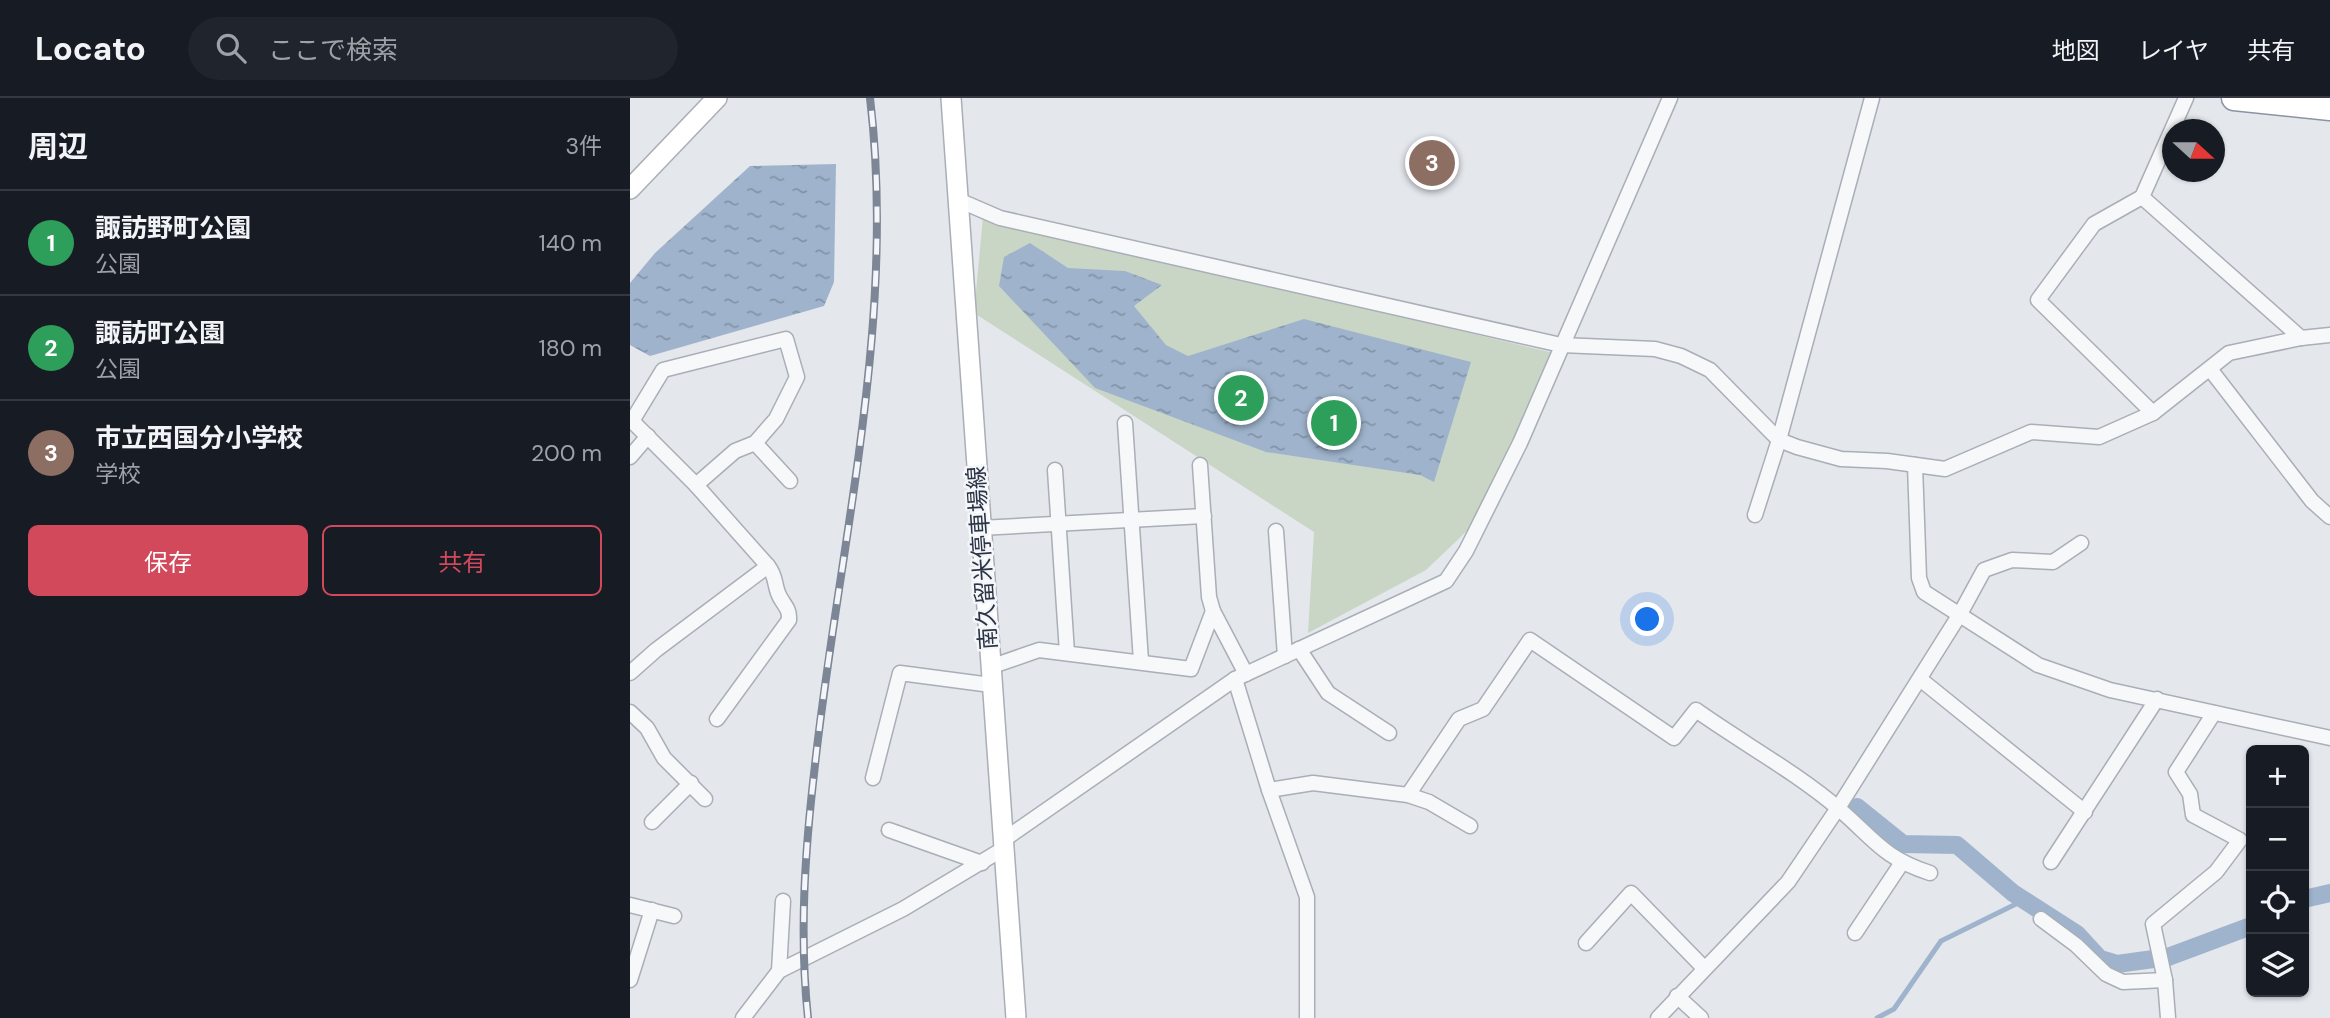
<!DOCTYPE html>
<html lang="ja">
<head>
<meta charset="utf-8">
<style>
	body { margin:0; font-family:"DM Sans","Noto Sans JP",sans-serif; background:#20242c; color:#f1f3f6 }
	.controls { position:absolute; right:21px; bottom:21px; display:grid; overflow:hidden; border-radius:10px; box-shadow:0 2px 5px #0004 }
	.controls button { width:63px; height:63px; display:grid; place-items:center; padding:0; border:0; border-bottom:2px solid #363941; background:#171b24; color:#f1f3f6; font:35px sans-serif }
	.compass { position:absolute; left:1532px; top:21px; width:63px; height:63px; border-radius:50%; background:#171b24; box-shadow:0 2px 5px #0004; rotate:111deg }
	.you { position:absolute; left:1018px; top:522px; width:24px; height:24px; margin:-18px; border:5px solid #fff; border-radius:50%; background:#1a73e8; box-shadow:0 0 0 10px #1a73e833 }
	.badge { display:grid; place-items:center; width:46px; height:46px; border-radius:50%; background:#d1495b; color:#fff; font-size:23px; font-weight:700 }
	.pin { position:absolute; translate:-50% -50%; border:4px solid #fff; box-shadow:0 2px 7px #0006 }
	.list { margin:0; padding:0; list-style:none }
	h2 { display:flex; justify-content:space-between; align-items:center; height:91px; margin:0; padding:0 28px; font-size:30px }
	h2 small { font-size:23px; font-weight:400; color:#9ea1a6 }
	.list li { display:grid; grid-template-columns:46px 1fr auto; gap:21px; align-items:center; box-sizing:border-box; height:105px; padding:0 28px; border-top:2px solid #363941 }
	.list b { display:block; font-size:26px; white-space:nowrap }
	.list p { margin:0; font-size:23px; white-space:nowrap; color:#9ea1a6 }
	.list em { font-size:23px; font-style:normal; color:#9ea1a6 }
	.actions { display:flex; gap:14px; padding:21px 28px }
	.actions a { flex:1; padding:16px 0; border:2px solid #d1495b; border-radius:10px; text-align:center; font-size:24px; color:#d1495b }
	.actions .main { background:#d1495b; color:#fff }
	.icon { flex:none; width:38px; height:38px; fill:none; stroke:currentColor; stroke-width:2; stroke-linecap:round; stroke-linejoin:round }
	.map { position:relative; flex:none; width:1700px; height:920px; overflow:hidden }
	header { display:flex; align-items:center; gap:42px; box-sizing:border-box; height:98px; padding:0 35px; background:#171b24; border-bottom:2px solid #363941 }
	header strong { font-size:33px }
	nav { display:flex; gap:38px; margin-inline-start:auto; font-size:24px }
	.search { width:490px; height:63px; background:#20242c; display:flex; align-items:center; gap:18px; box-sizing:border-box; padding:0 24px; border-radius:38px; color:#9ea1a6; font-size:26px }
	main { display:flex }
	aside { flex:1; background:#171b24 }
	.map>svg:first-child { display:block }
	.park { fill:#c9d6c5 }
	.water { fill:url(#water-ripples) }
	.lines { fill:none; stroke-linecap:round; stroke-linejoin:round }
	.stream { stroke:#9fb4cc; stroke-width:5 }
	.canal { stroke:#9fb4cc; stroke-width:18 }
	.street-casing { stroke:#a9aeb7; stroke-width:17 }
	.secondary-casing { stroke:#a9aeb7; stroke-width:22 }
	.highway-casing { stroke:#8b94a3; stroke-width:27 }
	.street { stroke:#f7f8fa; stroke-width:14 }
	.secondary { stroke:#fff; stroke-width:19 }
	.highway { stroke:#fff; stroke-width:24 }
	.rail-casing { stroke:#7d8696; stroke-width:8 }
	.rail { stroke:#f4f6f9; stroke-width:5; stroke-dasharray:16; stroke-linecap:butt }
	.labels { text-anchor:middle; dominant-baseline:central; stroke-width:5; stroke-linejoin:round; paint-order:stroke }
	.street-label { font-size:23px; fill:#2b3445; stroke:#f4f6f9 }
</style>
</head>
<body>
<header>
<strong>Locato</strong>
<div class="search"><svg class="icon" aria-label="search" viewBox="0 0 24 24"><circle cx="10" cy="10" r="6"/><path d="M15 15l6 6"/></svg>ここで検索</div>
<nav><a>地図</a><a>レイヤ</a><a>共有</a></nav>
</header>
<main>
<aside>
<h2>周辺<small>3件</small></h2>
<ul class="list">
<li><span class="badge" style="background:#2e9e5b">1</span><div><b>諏訪野町公園</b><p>公園</p></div><em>140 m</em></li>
<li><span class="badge" style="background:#2e9e5b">2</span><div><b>諏訪町公園</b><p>公園</p></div><em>180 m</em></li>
<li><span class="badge" style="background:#8d6e63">3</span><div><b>市立西国分小学校</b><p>学校</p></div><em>200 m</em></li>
</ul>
<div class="actions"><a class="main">保存</a><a>共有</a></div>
</aside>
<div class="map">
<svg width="1700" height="920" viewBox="0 0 1700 920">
	<defs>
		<pattern id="water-ripples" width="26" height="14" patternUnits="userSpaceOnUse" patternTransform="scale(1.75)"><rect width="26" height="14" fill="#9fb4cc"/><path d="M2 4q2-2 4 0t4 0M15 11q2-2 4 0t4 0" fill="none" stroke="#8293a7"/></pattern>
	</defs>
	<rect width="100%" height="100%" fill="#e4e7ec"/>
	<path class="park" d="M353 119 928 256 842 428 796 472 678 535 684 434 344 215Z"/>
	<g class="water">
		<path d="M206 66 204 184 194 208 20 258 0 247V185L25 155 120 68Z"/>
		<path d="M400 145 438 170 495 173 532 187 504 208 536 247 558 258 674 221 841 264 804 384 790 377 636 354 465 290 369 188 374 159Z"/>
	</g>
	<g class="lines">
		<path class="stream" d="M1247 920 1264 911 1311 843 1394 802"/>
		<g class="canal">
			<path d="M1227 709 1273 746 1327 747 1383 795 1447 836 1470 861 1487 866 1538 859 1621 828"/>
			<path d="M1674 801 1700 795"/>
		</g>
		<g class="street-casing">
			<g id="street">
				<path d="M1512 99 1671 240"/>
				<path d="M326 101 370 120 931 247 1025 251 1051 258 1080 272 1149 342 1167 349 1211 361 1257 363 1315 371 1401 334 1469 339 1523 315 1599 255 1671 240 1700 237"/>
				<path d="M1580 271 1682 403 1700 419"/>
				<path d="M1523 315 1408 202 1464 126 1512 99 1556 0"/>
				<path d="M0 321 66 387 138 468 26 552 0 575"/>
				<path d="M2 323 33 272 156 241 167 279 146 321 125 345 105 353 66 387"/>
				<path d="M495 325 511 563"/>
				<path d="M125 345 160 383"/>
				<path d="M0 359 18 338"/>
				<path d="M570 367 579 499 583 513 616 576"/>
				<path d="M1285 367 1289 480 1294 494 1408 567 1480 592 1700 640"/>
				<path d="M425 372 437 555"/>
				<path d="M1125 417 1149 342 1242 0"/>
				<path d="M350 430 574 418"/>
				<path d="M646 433 655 558"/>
				<path d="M669 551 698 595 759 635"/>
				<path d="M360 569 409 552 561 571 583 513"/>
				<path d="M605 581 639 692 677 799V920"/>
				<path d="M1290 581 1455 714"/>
				<path d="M0 614 17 630 34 660 75 701"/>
				<path d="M87 621 159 522C160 509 152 506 148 495 144 484 146 478 138 468"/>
				<path d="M243 680 270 575 361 587"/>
				<path d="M639 692 683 685 778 697 799 704 840 728"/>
				<path d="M778 697 829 621 853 611 900 542 1044 640 1066 612C1111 644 1167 675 1209 711 1243 740 1253 760 1300 775"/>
				<path d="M22 724 61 685"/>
				<path d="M259 732 352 765"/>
				<path d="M372 743 605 581 816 483 836 453 890 345 1040 0"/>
				<path d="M1421 764 1527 601"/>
				<path d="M0 807 44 818"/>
				<path d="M1411 821 1446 847 1476 876 1493 884 1535 882"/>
				<path d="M1225 835 1271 766"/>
				<path d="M956 845 1001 795 1073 869"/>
				<path d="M149 873 153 803"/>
				<path d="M0 882 22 812"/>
				<path d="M1047 898 1071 920"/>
				<path d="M113 920 149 873 273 811 373 751"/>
				<path d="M1028 920 1158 784 1208 710 1330 516 1354 472 1382 462 1423 464 1451 445"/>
				<path d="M1538 920 1535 882 1523 826 1586 774 1610 742 1563 717 1560 696 1546 674 1584 615"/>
			</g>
		</g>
		<g class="secondary-casing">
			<g id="secondary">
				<path d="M321 0 386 920"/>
				<path d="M0 91 87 0"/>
			</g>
		</g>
		<g class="highway-casing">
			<path id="highway" d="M1604 0 1700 10"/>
		</g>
		<use href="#street" class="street"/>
		<use href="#secondary" class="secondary"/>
		<use href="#highway" class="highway"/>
		<g class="rail-casing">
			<path id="rail" d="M178 920C169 835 175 752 185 667 209 447 267 223 240 0"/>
		</g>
		<use href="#rail" class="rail"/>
	</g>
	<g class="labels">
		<g class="street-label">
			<text transform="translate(352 460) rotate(-94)">南久留米停車場線</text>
		</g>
	</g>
</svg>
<div class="controls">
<button>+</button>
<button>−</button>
<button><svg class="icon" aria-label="locate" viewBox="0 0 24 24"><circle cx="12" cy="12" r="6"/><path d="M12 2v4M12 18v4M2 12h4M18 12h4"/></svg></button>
<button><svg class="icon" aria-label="layers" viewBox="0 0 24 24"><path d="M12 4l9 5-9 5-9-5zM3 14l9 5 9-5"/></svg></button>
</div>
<svg class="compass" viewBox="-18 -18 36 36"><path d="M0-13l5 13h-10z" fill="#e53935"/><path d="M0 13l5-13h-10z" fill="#9ea1a6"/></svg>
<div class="you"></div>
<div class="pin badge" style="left:704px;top:325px;background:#2e9e5b">1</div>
<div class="pin badge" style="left:611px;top:300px;background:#2e9e5b">2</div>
<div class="pin badge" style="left:802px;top:65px;background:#8d6e63">3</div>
</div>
</main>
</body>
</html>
